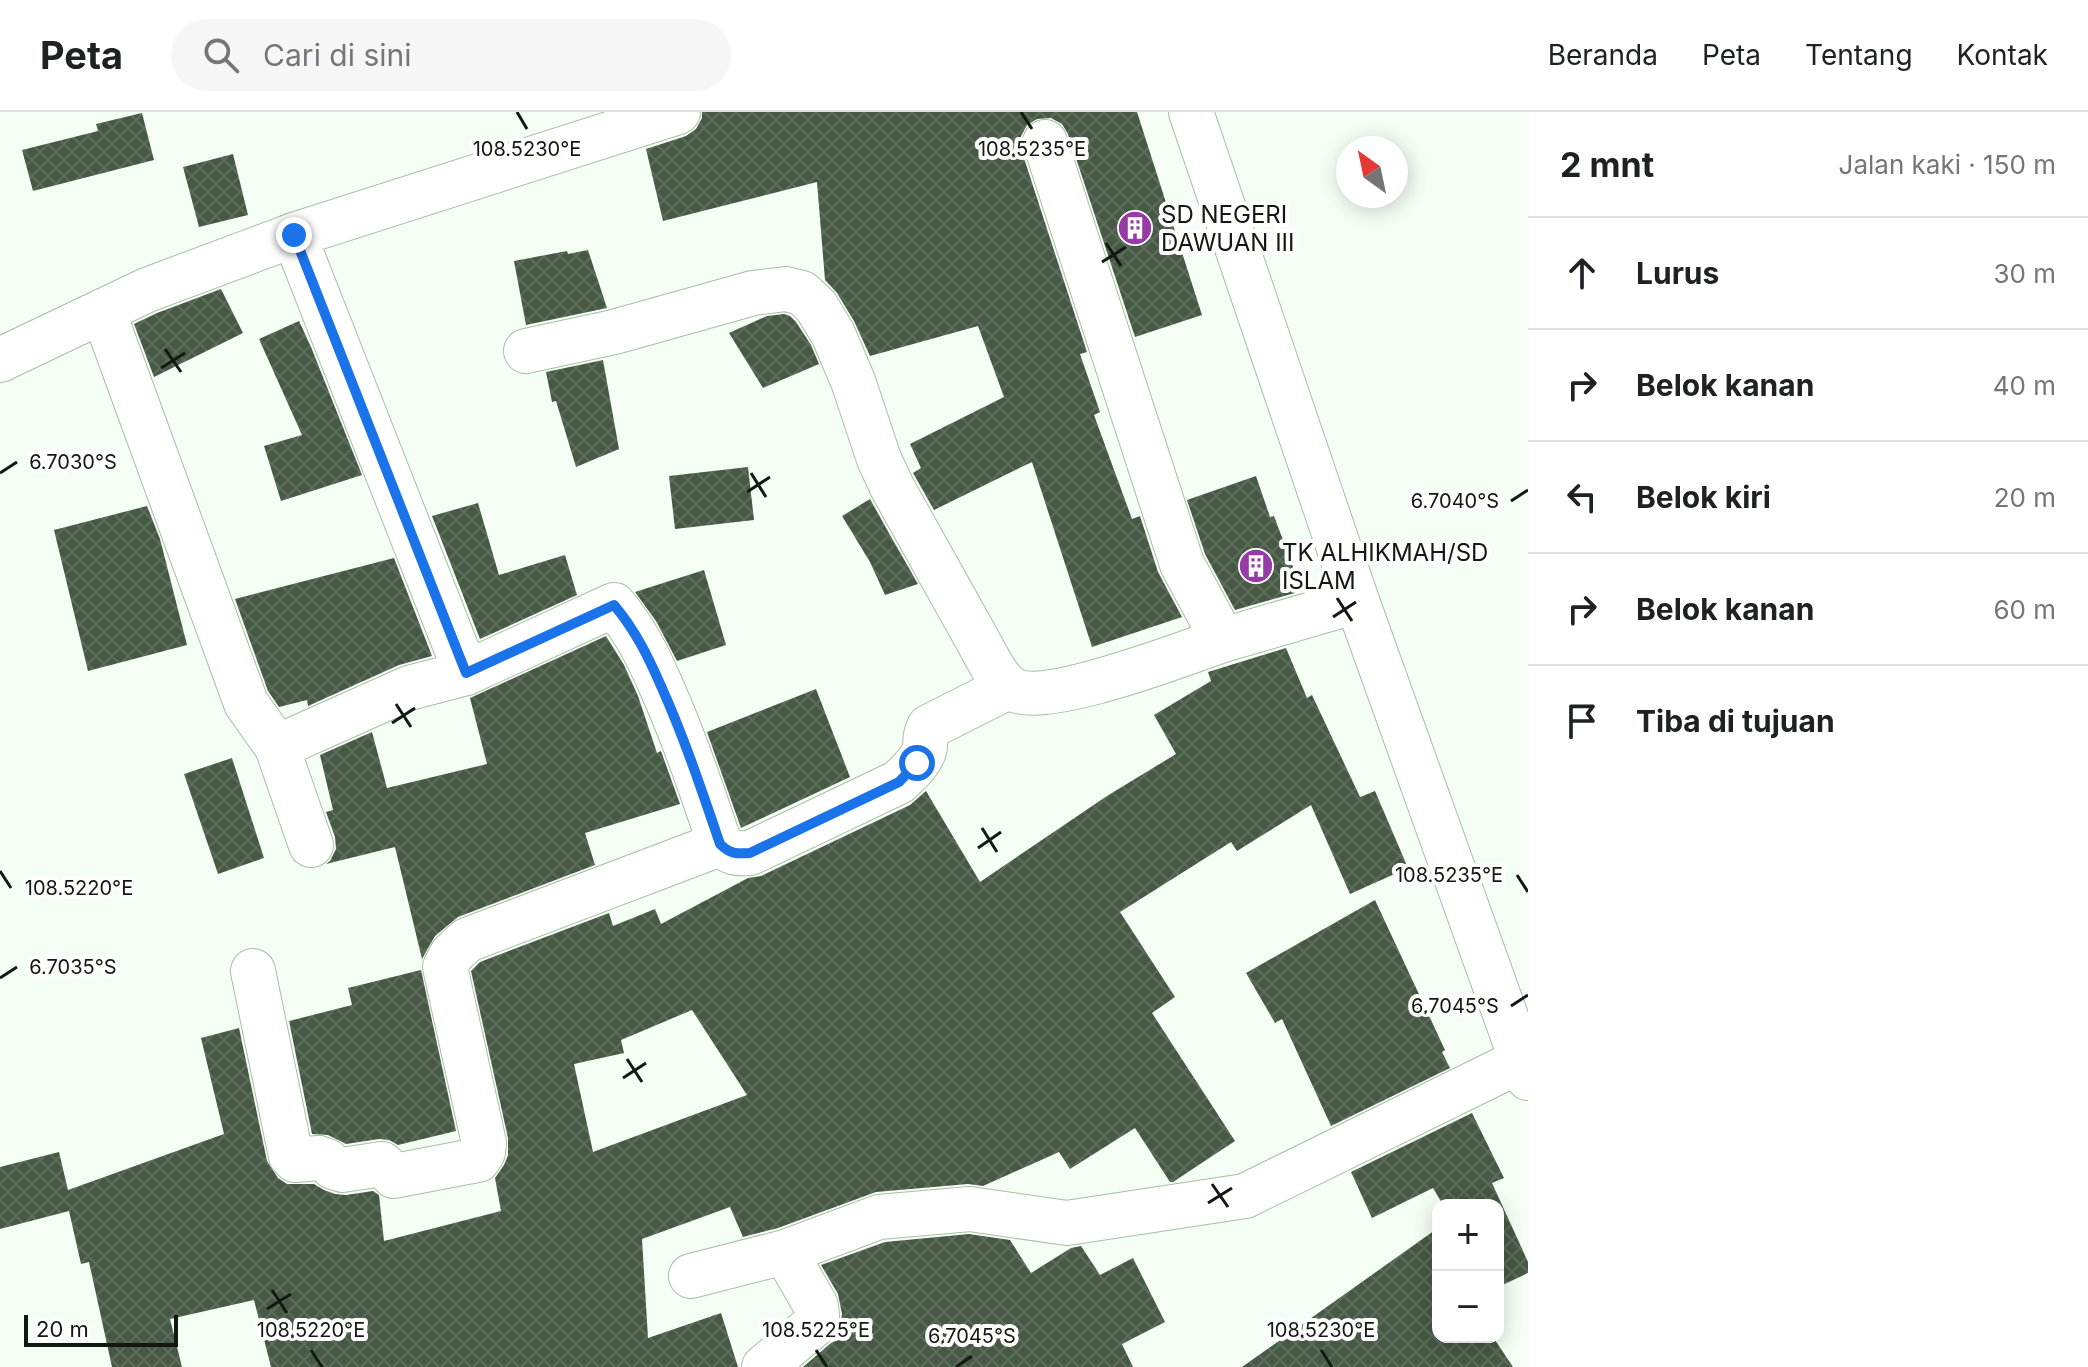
<!DOCTYPE html>
<html lang="id">
<head>
<meta charset="utf-8">
<style>
	body { margin:0; font-family:Inter,sans-serif; background:#f6f6f6; color:#202124 }
	.controls { position:absolute; right:24px; bottom:24px; display:grid; overflow:hidden; border-radius:16px; box-shadow:0 4px 20px #0003 }
	.controls button { width:72px; height:72px; display:grid; place-items:center; padding:0; border:0; border-bottom:2px solid #e0e0e0; background:#fff; color:#202124; font:40px sans-serif }
	.compass { position:absolute; left:1336px; top:24px; width:72px; height:72px; border-radius:50%; background:#fff; box-shadow:0 4px 20px #0003; rotate:327deg }
	.scale { position:absolute; left:24px; bottom:20px; width:154px; box-sizing:border-box; padding-left:8px; border:4px solid #111910; border-top:0; font-size:22px; line-height:28px; white-space:nowrap; color:#111910; -webkit-text-stroke:6px #fff; paint-order:stroke }
	.stop { position:absolute; width:24px; height:24px; margin:-18px; border:6px solid #1a73e8; border-radius:50%; background:#fff }
	.stop.end { background:#1a73e8; border-color:#fff; box-shadow:0 2px 8px #0008 }
	.list { margin:0; padding:0; list-style:none }
	h2 { display:flex; justify-content:space-between; align-items:center; height:104px; margin:0; padding:0 32px; font-size:34px }
	h2 small { font-size:26px; font-weight:400; color:#757577 }
	.list li { display:grid; grid-template-columns:52px 1fr auto; gap:24px; align-items:center; box-sizing:border-box; height:112px; padding:0 32px; border-top:2px solid #e0e0e0 }
	.list b { display:block; font-size:30px; white-space:nowrap }
	.list em { font-size:26px; font-style:normal; color:#757577 }
	.icon { flex:none; width:44px; height:44px; fill:none; stroke:currentColor; stroke-width:2; stroke-linecap:round; stroke-linejoin:round }
	.map { position:relative; flex:none; width:1528px; height:1255px; overflow:hidden }
	header { display:flex; align-items:center; gap:48px; box-sizing:border-box; height:112px; padding:0 40px; background:#fff; border-bottom:2px solid #e0e0e0 }
	header strong { font-size:38px }
	nav { display:flex; gap:44px; margin-inline-start:auto; font-size:28px }
	.search { width:560px; height:72px; background:#f6f6f6; display:flex; align-items:center; gap:20px; box-sizing:border-box; padding:0 28px; border-radius:44px; color:#757577; font-size:30px }
	main { display:flex }
	aside { flex:1; background:#fff }
	.map>svg:first-child { display:block }
	.building { fill:url(#building-cross-hatch); fill-rule:evenodd }
	.lines { fill:none; stroke-linecap:round; stroke-linejoin:round }
	.minor-casing { stroke:#a9bea5; stroke-width:46 }
	.minor { stroke:#fff; stroke-width:44 }
	.route { stroke:#1a73e8; stroke-width:10 }
	.ticks { fill:none; stroke:#111910; stroke-width:3 }
	.labels { text-anchor:middle; dominant-baseline:central; stroke-width:8; stroke-linejoin:round; paint-order:stroke }
	.poi-label { font-size:24px; fill:#111910; stroke:#fff; text-anchor:start }
	.ticks-label { font-size:20px; text-anchor:middle; fill:#111910; stroke:#fff; stroke-width:8; stroke-linejoin:round; paint-order:stroke }
</style>
</head>
<body>
<header>
<strong>Peta</strong>
<div class="search"><svg class="icon" aria-label="search" viewBox="0 0 24 24"><circle cx="10" cy="10" r="6"/><path d="M15 15l6 6"/></svg>Cari di sini</div>
<nav><a>Beranda</a><a>Peta</a><a>Tentang</a><a>Kontak</a></nav>
</header>
<main>
<div class="map">
<svg width="1528" height="1255" viewBox="0 0 1528 1255">
	<defs>
		<pattern id="building-cross-hatch" width="8" height="8" patternUnits="userSpaceOnUse" patternTransform="scale(2)"><rect width="8" height="8" fill="#465944"/><path d="M0 0l8 8M0 8l8-8" fill="none" stroke="#5d6c5b"/></pattern>
	</defs>
	<rect width="100%" height="100%" fill="#f5fef4"/>
	<g class="building">
		<path d="M702 0H1137L1202 203 1135 225 1068 22 1062 12 1051 6 1037 7 1027 13 1021 24V37L1087 240 1080 242 1100 300 1094 303 1132 407 1140 404 1158 460 1182 505 1092 535 1032 350 934 398 913 361 921 356 910 332 1004 285 978 214 870 244 854 209 837 181 825 168 817 70 663 109 646 37 686 24 696 17 702 6Z"/>
		<path d="M142 1 154 48 33 79 22 38 98 19 96 12Z"/>
		<path d="M233 42 248 103 199 115 183 55Z"/>
		<path d="M588 138 607 196 526 213 514 149 567 139 568 142Z"/>
		<path d="M221 177 243 221 154 265 134 212 157 201Z"/>
		<path d="M784 202 790 204 796 210 811 233 819 252 763 276 729 221 767 204Z"/>
		<path d="M299 209 311 235 362 363 281 389 264 334 302 323 259 227Z"/>
		<path d="M603 248 619 337 576 355 556 289 552 290 546 260Z"/>
		<path d="M748 355 754 408 675 417 669 364Z"/>
		<path d="M1256 364 1270 405 1274 404 1302 479 1235 498 1205 442 1187 388Z"/>
		<path d="M870 387 890 423 918 472 885 483 870 450 842 404Z"/>
		<path d="M478 391 499 463 565 443 577 483 480 527 432 404Z"/>
		<path d="M147 394 160 427 187 533 88 559 54 418Z"/>
		<path d="M394 446 432 544 399 553 308 594 307 588 279 595 268 579 235 487Z"/>
		<path d="M704 458 726 533 677 549 656 509 635 480Z"/>
		<path d="M606 524 624 553 638 584 657 641 661 639 680 692 585 721 595 753 458 805 435 824 422 847 395 735 326 752 330 749 336 737 335 725 326 700 333 698 320 643 372 620 387 676 487 652 470 586Z"/>
		<path d="M1286 536 1307 586 1312 583 1360 685 1375 679 1408 756 1350 782 1311 693 1237 739 1231 730 1120 800 1175 885 1152 901 1235 1029 1173 1070H1170L1135 1016 1070 1057 1059 1040 983 1074 968 1072 876 1080 778 1116 743 1125 730 1095 642 1127 648 1226 721 1201 738 1255H271L254 1188 170 1207 182 1255H112L89 1150 81 1152 69 1099 0 1117V1055L59 1040 68 1078 224 1022 201 926 239 916 267 1049 278 1066 287 1072H314L324 1078 335 1082 346 1083 373 1079 379 1083 384 1129 501 1099 495 1066 504 1053 508 1043V1026L471 859 480 850 609 801 613 814 655 797 661 812 748 766 761 764 910 693 926 679 980 770 1107 684 1176 642 1154 603 1211 569 1208 560ZM692 898 747 983 593 1040 574 952 624 941 621 928Z"/>
		<path d="M816 577 850 665 741 716 707 620Z"/>
		<path d="M232 646 264 746 218 762 184 662Z"/>
		<path d="M1375 788 1445 938 1442 940 1450 956 1331 1014 1282 907 1275 911 1246 861Z"/>
		<path d="M421 858 456 1019 398 1033 389 1028 379 1027 346 1032 328 1023 312 1022 289 909 352 893 348 876Z"/>
		<path d="M1472 1001 1504 1066 1492 1071 1528 1150V1161L1498 1175V1093H1443L1433 1076 1372 1106 1351 1060Z"/>
		<path d="M1438 1116V1225H1493L1513 1255H1242Z"/>
		<path d="M969 1122 1010 1128 1031 1161 1071 1136 1081 1134 1100 1163 1133 1146 1165 1210 1122 1232 1133 1255H803L831 1231 845 1224 840 1214 842 1202 838 1182 821 1153 885 1130Z"/>
	</g>
	<g class="lines">
		<g class="minor-casing">
			<g id="minor">
				<path d="M1191 0 1357 489 1528 966"/>
				<path d="M1045 30 1182 452 1223 528 1357 489"/>
				<path d="M294 123 466 561"/>
				<path d="M103 199 246 591 277 635 311 733"/>
				<path d="M526 239 614 220 753 181 786 177 802 181 816 194 833 222 853 269 879 347 892 375C919 423 946 472 973 520 982 535 996 567 1010 576 1043 597 1184 541 1223 528"/>
				<path d="M0 248 147 178 294 123 678 0"/>
				<path d="M277 635 409 576 466 561 614 493C635 518 648 544 661 574 684 625 702 679 720 732 730 741 736 742 750 741L899 670C908 661 920 651 924 639 927 630 923 626 929 615L1008 575"/>
				<path d="M253 859 291 1044 295 1048 319 1046 327 1049 333 1055 342 1058 382 1052 394 1064 478 1048 483 1040 484 1031 445 855 452 842 467 828 720 732"/>
				<path d="M691 1164 785 1140 879 1105 970 1097 1067 1111 1245 1084 1522 948 1528 943"/>
				<path d="M764 1255 814 1213 817 1204 816 1194 785 1140"/>
			</g>
		</g>
		<use href="#minor" class="minor"/>
	</g>
	<g class="lines">
		<path class="route" d="M294 123 466 561 614 493C635 518 648 544 661 574 684 625 702 679 720 732 730 742 736 742 750 741L899 670 917 651"/>
	</g>
	<path class="ticks" d="M517 0 527 17M1021 0 1032 17M1106 131 1121 154M1102 150 1126 135M165 237 181 260M161 256 185 241M0 361 17 350M751 361 766 385M747 380 770 365M1511 389 1528 378M1337 486 1352 509M1333 505 1356 490M396 592 411 615M392 611 415 596M982 716 997 740M978 736 1001 720M0 759 11 776M1517 763 1528 780M0 866 17 855M1511 894 1528 883M627 947 642 970M623 966 646 951M1212 1072 1228 1095M1208 1091 1232 1076M272 1178 287 1201M267 1197 291 1182M311 1238 322 1255M816 1238 827 1255M1321 1238 1332 1255M956 1255 972 1244"/>
	<defs>
		<g id="building-disc" transform="scale(1.8)"><circle r="9.5" fill="#963ba5" stroke="#fff"/><path d="M-4-6H4V6H1V3H-1V6H-4ZM-2.5-4.3h1.7v1.8h-1.7ZM.8-4.3h1.7v1.8H.8ZM-2.5-1h1.7V.8h-1.7ZM.8-1h1.7V.8H.8Z" fill="#fff"/></g>
	</defs>
	<g fill-rule="evenodd">
		<use href="#building-disc" x="1135" y="116"/>
		<use href="#building-disc" x="1256" y="454"/>
	</g>
	<g class="labels">
		<g class="poi-label">
			<text x="1161" y="102">SD NEGERI<tspan x="1161" dy="28">DAWUAN III</tspan></text>
			<text x="1282" y="440">TK ALHIKMAH/SD<tspan x="1282" dy="28">ISLAM</tspan></text>
		</g>
	</g>
	<g class="ticks-label">
		<text x="527" y="44">108.5230°E</text>
		<text x="1032" y="44">108.5235°E</text>
		<text x="73" y="357">6.7030°S</text>
		<text x="1455" y="396">6.7040°S</text>
		<text x="1449" y="770">108.5235°E</text>
		<text x="79" y="783">108.5220°E</text>
		<text x="73" y="862">6.7035°S</text>
		<text x="1455" y="901">6.7045°S</text>
		<text x="311" y="1225">108.5220°E</text>
		<text x="816" y="1225">108.5225°E</text>
		<text x="1321" y="1225">108.5230°E</text>
		<text x="972" y="1231">6.7045°S</text>
	</g>
</svg>
<div class="controls">
<button>+</button>
<button>−</button>
</div>
<svg class="compass" viewBox="-18 -18 36 36"><path d="M0-13l5 13h-10z" fill="#e53935"/><path d="M0 13l5-13h-10z" fill="#757577"/></svg>
<div class="scale">20 m</div>
<div class="stop" style="left:917px;top:651px"></div>
<div class="stop end" style="left:294px;top:123px"></div>
</div>
<aside>
<h2>2 mnt<small>Jalan kaki · 150 m</small></h2>
<ul class="list">
<li><svg class="icon" aria-label="ahead" viewBox="0 0 24 24"><path d="M12 20V5M6 11l6-6 6 6"/></svg><div><b>Lurus</b></div><em>30 m</em></li>
<li><svg class="icon" aria-label="right" viewBox="0 0 24 24"><path d="M7 20v-9h11M14 6l5 5-5 5"/></svg><div><b>Belok kanan</b></div><em>40 m</em></li>
<li><svg class="icon" aria-label="left" viewBox="0 0 24 24"><path d="M17 20v-9H6M10 6l-5 5 5 5"/></svg><div><b>Belok kiri</b></div><em>20 m</em></li>
<li><svg class="icon" aria-label="right" viewBox="0 0 24 24"><path d="M7 20v-9h11M14 6l5 5-5 5"/></svg><div><b>Belok kanan</b></div><em>60 m</em></li>
<li><svg class="icon" aria-label="arrive" viewBox="0 0 24 24"><path d="M6 21V4h12l-3 4 3 4H6"/></svg><div><b>Tiba di tujuan</b></div></li>
</ul>
</aside>
</main>
</body>
</html>
